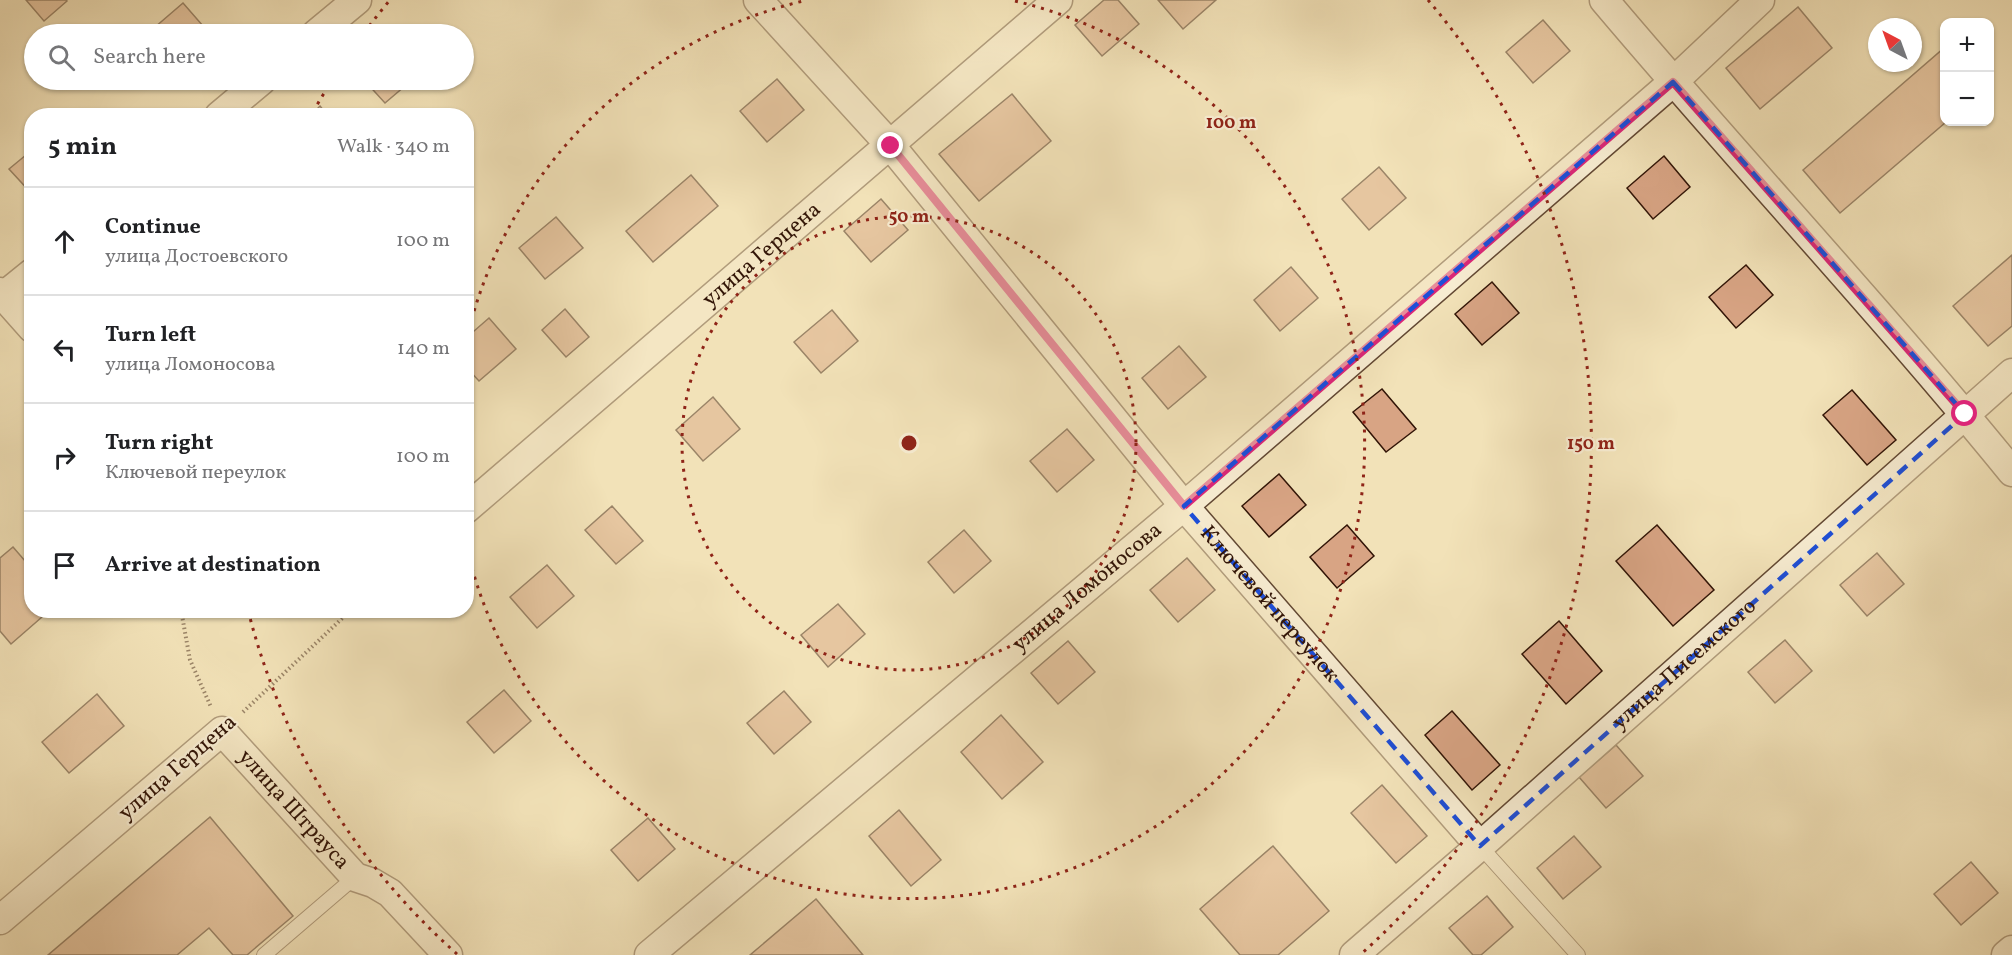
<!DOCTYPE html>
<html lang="en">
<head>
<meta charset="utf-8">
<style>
	body { margin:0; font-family:Vollkorn,serif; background:#f6f6f6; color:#202124 }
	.controls { position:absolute; right:18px; top:18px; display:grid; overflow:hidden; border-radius:12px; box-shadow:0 2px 4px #0004 }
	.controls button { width:54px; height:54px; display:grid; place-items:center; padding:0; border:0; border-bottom:2px solid #e0e0e0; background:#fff; color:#202124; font:30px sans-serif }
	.compass { position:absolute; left:1868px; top:18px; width:54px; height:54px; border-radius:50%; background:#fff; box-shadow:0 2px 4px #0004; rotate:319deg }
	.stop { position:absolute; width:18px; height:18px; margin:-14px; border:4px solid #db2777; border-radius:50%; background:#fff }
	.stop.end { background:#db2777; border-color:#fff; box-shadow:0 2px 6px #0008 }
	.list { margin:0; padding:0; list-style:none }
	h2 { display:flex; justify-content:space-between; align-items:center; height:78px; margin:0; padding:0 24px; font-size:26px }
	h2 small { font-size:20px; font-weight:400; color:#757577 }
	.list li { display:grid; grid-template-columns:39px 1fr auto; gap:18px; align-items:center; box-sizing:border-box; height:108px; padding:0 24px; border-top:2px solid #e0e0e0 }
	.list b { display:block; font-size:22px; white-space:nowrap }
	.list p { margin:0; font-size:20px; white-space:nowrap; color:#757577 }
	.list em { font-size:20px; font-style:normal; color:#757577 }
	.icon { flex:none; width:33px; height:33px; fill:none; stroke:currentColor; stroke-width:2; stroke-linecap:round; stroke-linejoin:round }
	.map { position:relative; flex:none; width:2012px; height:955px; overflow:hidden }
	.search { position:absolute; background:#fff; box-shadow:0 2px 4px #0004; left:24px; top:24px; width:450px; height:66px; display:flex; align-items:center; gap:15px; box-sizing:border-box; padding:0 21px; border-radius:33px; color:#757577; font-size:22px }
	.panel { position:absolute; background:#fff; box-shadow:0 2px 4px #0004; left:24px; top:108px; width:450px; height:510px; border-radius:24px }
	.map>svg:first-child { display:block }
	.building { fill:#d8a484; stroke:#321507; stroke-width:1.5 }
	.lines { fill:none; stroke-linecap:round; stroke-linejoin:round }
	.service-casing { stroke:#624833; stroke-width:16 }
	.minor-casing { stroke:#624833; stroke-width:31 }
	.path { stroke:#321507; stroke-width:4; stroke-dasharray:1.5 3; stroke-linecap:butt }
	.service { stroke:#f7ecd1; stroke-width:14 }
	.minor { stroke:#f7ecd1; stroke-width:28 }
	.route { stroke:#db2777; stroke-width:8 }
	.marked { fill:none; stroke:#1d4ed8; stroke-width:4.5; stroke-dasharray:12 8; stroke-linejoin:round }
	.ring { fill:none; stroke:#8f2418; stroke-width:3; stroke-dasharray:3 6 }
	.labels { text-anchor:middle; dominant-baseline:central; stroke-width:4.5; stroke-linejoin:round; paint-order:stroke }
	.street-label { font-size:22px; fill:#321507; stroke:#f7ecd1 }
	.centre { fill:#8f2418; stroke:#f7ecd1; stroke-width:3 }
	.ring-label { font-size:18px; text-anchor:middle; font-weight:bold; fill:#8f2418; stroke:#f7ecd1; stroke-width:4.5; stroke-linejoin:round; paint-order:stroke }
</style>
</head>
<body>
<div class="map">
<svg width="2012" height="955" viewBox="0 0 2012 955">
	<rect width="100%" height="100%" fill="#f2e2b8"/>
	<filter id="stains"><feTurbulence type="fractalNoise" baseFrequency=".00333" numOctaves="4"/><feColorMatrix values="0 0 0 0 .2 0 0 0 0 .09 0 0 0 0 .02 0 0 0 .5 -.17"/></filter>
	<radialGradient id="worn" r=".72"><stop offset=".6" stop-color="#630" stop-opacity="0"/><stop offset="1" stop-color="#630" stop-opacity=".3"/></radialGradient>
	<g class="building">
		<path d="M26 0H66L67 1 44 21Z"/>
		<path d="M1104 0H1118L1139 24 1102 56 1075 25Z"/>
		<path d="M1158 0H1216L1183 29Z"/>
		<path d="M183 3 210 34H147Z"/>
		<path d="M1798 7 1832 48 1760 109 1726 68Z"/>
		<path d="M1543 20 1570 51 1533 83 1506 52Z"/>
		<path d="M1944 48V122H1946L1840 213 1803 170Z"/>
		<path d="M777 79 804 110 767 142 740 111Z"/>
		<path d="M364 80H412L385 103Z"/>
		<path d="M1012 94 1051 141 979 201 939 154Z"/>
		<path d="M320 106 328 116H310Z"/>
		<path d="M32 150V194L9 169Z"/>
		<path d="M1664 156 1690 187 1653 219 1627 188Z"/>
		<path d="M1379 167 1406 198 1369 230 1342 199Z"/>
		<path d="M691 175 718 206 653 262 626 231Z"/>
		<path d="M881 199 908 230 871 262 844 231Z"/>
		<path d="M556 217 583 248 545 279 519 248Z"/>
		<path d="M2012 255V326L1988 346 1953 306Z"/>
		<path d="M1746 265 1773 295 1736 328 1709 297Z"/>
		<path d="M1291 267 1318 298 1280 331 1254 300Z"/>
		<path d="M1492 282 1519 313 1482 345 1455 314Z"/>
		<path d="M565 309 589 337 566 357 542 330Z"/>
		<path d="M832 310 858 341 821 373 794 342Z"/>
		<path d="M489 318 516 349 479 381 466 367V338Z"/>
		<path d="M1179 346 1206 377 1168 409 1142 378Z"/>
		<path d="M1382 389 1416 429 1386 452 1353 412Z"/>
		<path d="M1852 390 1896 440 1867 465 1823 415Z"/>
		<path d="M713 397 740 429 703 461 676 430Z"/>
		<path d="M1067 429 1094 460 1057 492 1030 461Z"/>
		<path d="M1279 474 1306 505 1269 537 1242 506Z"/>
		<path d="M612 506 643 541 616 564 585 530Z"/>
		<path d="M1347 525 1374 556 1337 588 1310 557Z"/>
		<path d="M1657 525 1714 590 1673 626 1616 561Z"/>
		<path d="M964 530 991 561 954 593 928 562Z"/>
		<path d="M13 547 32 569V610H50L11 644 0 631V558Z"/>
		<path d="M1877 553 1904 584 1867 616 1840 585Z"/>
		<path d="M1187 558 1215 590 1178 622 1150 590Z"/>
		<path d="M547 565 574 596 537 628 510 597Z"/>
		<path d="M838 604 865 634 828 667 801 635Z"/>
		<path d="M1559 621 1602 671 1566 704 1522 654Z"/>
		<path d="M1785 640 1812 671 1775 703 1748 672Z"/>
		<path d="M1068 641 1095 672 1058 704 1031 673Z"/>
		<path d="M504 690 531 721 494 753 467 722Z"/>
		<path d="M784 691 811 722 774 754 747 723Z"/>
		<path d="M97 694 124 726 69 773 42 742Z"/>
		<path d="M1452 711 1500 765 1472 790 1425 735Z"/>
		<path d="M1001 715 1043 762 1002 799 961 752Z"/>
		<path d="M1616 745 1643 776 1606 808 1579 777Z"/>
		<path d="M1382 785 1427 836 1396 863 1351 813Z"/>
		<path d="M899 810 941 860 911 886 869 836Z"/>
		<path d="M210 817 293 916 247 955H233L209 928 177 955H48Z"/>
		<path d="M648 818 675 849 638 881 611 850Z"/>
		<path d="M1574 836 1601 867 1563 899 1537 868Z"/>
		<path d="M1273 846 1329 911 1278 955H1240L1200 909Z"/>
		<path d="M1971 862 1998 893 1961 925 1934 894Z"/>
		<path d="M1487 896 1513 927 1481 955H1473L1449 928Z"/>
		<path d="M816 899 863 955H750Z"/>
	</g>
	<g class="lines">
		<g class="service-casing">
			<g id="service">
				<path d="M1480 846 1578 955"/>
				<path d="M264 955 355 877"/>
			</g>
		</g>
		<g class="minor-casing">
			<g id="minor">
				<path id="s1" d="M758 0 891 146 1184 506 1480 846"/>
				<path d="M1604 0C1738 159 1881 311 2012 472"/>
				<path d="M316 34 357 0"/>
				<path d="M219 116 262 80"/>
				<path d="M0 292 32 328"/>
				<path d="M0 299 32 273"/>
				<path id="s2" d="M466 509 1058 0"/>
				<path id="s3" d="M0 920 222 731 355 877 373 883 390 893 448 955"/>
				<path id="s4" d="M649 955 1184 506 1673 82 1760 0"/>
				<path id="s5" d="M1354 955 1480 846 2012 373"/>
				<path d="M2006 955 2012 950"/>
			</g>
		</g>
		<g class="path">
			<path d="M181 610 190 660 211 707"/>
			<path d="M243 712 351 610"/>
		</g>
		<use href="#service" class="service"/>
		<use href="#minor" class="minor"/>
	</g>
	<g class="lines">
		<path class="route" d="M891 146 1184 506 1673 82 1965 414"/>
	</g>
	<path d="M0 0H2012V955H0ZM1673 82 1965 414 1480 846 1184 506Z" fill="#f2e2b8" fill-opacity=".55" fill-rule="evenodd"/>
	<path class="marked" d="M1673 82 1965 414 1480 846 1184 506Z"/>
	<g class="ring">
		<circle cx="909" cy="443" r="227"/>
		<path d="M467 337A455 455 0 0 1 803 1M1015 1A455 455 0 1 1 467 549"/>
		<path d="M457 954A682 682 0 0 1 249 614M313 112A682 682 0 0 1 331 82M364 33A682 682 0 0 1 390 0M1428 0A682 682 0 0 1 1361 954"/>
	</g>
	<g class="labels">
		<g class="street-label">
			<text stroke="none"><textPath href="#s2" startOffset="390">улица Герцена</textPath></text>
			<text stroke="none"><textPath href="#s4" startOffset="572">улица Ломоносова</textPath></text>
			<text stroke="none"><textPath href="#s1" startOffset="792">Ключевой переулок</textPath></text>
			<text stroke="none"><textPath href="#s5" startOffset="440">улица Писемского</textPath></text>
			<text transform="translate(178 768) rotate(-41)">улица Герцена</text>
			<text stroke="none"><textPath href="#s3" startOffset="398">улица Штрауса</textPath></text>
		</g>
	</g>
	<circle cx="909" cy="443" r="9" class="centre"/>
	<g class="ring-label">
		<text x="1231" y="128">100 m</text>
		<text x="909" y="222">50 m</text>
		<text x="1591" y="449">150 m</text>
	</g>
	<rect width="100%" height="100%" filter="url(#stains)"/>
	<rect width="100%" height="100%" fill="url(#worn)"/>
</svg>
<div class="controls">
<button>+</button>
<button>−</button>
</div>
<svg class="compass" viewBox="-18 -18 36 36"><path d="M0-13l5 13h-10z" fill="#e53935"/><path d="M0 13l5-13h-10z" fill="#757577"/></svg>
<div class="stop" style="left:1965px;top:414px"></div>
<div class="stop end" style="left:891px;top:146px"></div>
<div class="search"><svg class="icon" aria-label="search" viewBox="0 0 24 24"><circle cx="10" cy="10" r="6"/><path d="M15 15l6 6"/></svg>Search here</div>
<section class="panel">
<h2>5 min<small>Walk · 340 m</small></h2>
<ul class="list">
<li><svg class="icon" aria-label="ahead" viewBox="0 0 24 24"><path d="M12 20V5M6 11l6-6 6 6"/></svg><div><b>Continue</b><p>улица Достоевского</p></div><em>100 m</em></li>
<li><svg class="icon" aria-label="left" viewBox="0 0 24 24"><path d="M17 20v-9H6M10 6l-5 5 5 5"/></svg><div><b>Turn left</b><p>улица Ломоносова</p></div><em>140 m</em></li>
<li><svg class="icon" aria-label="right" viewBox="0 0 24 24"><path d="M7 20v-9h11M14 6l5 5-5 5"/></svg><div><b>Turn right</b><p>Ключевой переулок</p></div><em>100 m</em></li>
<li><svg class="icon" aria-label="arrive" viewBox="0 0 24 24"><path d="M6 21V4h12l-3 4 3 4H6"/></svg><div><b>Arrive at destination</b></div></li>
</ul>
</section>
</div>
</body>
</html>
